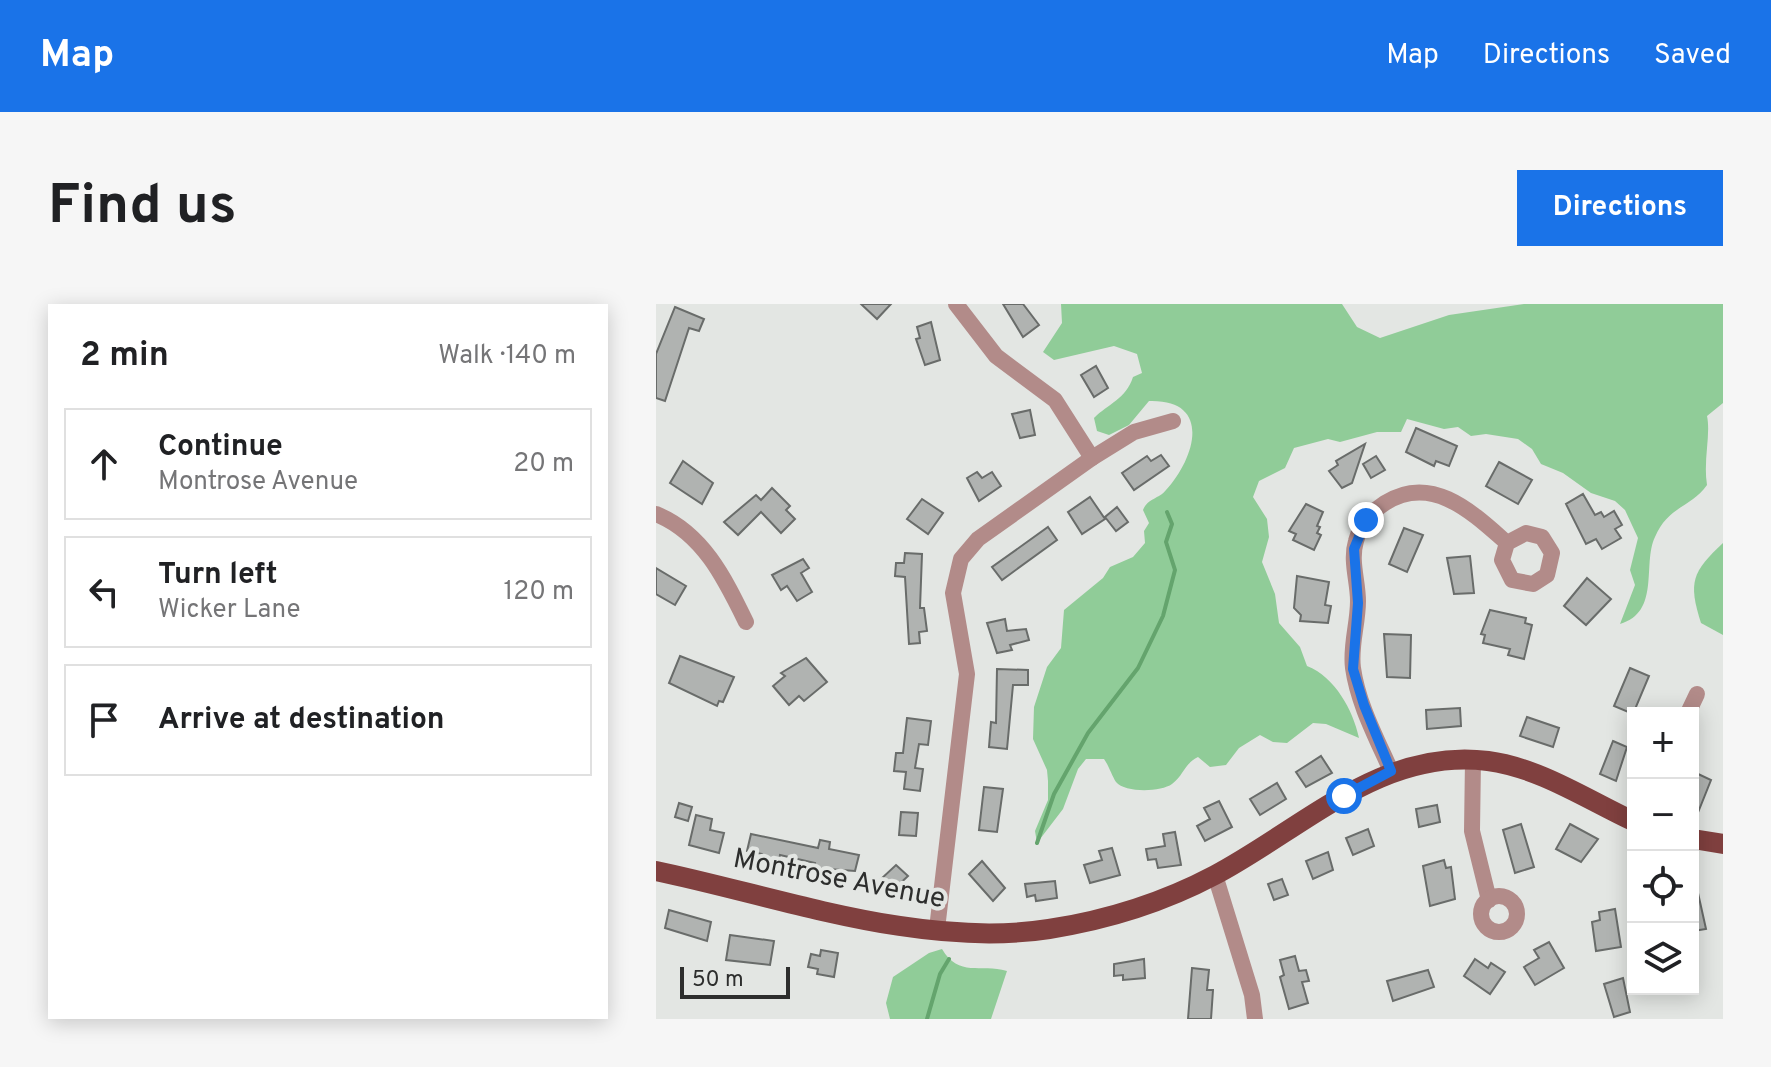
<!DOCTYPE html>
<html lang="en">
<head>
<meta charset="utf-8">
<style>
	body { margin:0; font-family:Overpass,sans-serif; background:#f6f6f6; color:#202124 }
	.controls { position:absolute; right:24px; bottom:24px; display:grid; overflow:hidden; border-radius:0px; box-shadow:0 4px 20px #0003 }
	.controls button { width:72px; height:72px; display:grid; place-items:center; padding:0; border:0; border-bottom:2px solid #e0e0e0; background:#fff; color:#202124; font:40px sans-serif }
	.scale { position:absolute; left:24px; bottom:20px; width:110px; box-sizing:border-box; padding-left:8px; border:4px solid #2d2e2d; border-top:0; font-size:22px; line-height:28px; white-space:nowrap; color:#2d2e2d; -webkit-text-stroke:6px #e3e6e3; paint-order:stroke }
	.stop { position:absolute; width:24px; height:24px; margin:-18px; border:6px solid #1a73e8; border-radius:50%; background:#fff }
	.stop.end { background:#1a73e8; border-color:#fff; box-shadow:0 2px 8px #0008 }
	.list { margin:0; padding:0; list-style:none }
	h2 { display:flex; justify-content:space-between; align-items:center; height:104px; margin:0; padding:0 32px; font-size:34px }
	h2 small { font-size:26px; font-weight:400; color:#757577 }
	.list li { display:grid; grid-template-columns:52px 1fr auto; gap:24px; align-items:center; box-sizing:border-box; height:112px; margin:0 16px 16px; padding:0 16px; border:2px solid #e0e0e0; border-radius:0px }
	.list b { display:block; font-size:30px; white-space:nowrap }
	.list p { margin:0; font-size:26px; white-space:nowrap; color:#757577 }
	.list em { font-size:26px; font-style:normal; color:#757577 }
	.icon { flex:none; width:44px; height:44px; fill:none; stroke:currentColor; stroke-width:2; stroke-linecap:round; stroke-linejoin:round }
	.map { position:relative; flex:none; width:1067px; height:715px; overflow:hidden; border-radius:0px }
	header { display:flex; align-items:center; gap:48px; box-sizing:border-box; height:112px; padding:0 40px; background:#1a73e8; color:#fff }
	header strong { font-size:38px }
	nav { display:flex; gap:44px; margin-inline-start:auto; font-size:28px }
	.intro { display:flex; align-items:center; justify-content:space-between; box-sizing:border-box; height:192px; padding:0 48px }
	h1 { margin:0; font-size:56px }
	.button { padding:20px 36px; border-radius:0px; background:#1a73e8; color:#fff; font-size:28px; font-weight:700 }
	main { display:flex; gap:48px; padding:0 48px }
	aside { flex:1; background:#fff; border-radius:0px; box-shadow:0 4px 20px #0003 }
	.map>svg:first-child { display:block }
	.green { fill:#90cc98 }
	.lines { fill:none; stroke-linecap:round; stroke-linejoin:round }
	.stream { stroke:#64a46d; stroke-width:4 }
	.building { fill:#b0b3b1; stroke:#696c6a; stroke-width:2 }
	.minor { stroke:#b28b89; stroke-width:16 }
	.major { stroke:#80403f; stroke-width:20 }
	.route { stroke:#1a73e8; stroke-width:10 }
	.labels { text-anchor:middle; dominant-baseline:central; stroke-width:8; stroke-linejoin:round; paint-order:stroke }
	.street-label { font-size:28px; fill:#2d2e2d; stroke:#e3e6e3 }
</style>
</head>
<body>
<header>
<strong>Map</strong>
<nav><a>Map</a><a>Directions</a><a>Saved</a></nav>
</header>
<div class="intro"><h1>Find us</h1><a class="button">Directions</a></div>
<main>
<aside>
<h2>2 min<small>Walk · 140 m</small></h2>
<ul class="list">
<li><svg class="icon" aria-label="ahead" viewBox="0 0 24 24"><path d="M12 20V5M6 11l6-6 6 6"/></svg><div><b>Continue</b><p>Montrose Avenue</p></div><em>20 m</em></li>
<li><svg class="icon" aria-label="left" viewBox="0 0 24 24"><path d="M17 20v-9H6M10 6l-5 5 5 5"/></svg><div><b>Turn left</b><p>Wicker Lane</p></div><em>120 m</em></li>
<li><svg class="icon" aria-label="arrive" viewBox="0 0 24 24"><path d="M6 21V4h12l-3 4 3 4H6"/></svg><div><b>Arrive at destination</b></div></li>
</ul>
</aside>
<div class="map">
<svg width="1067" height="715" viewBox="0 0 1067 715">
	<rect width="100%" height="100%" fill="#e3e6e3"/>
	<g class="green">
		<path d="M405 0H686L701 23 724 34 793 11 868 0H1067V99L1051 112C1055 131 1047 156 1051 181 1036 203 1012 202 999 233 986 260 1005 308 964 320L979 281 974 266 982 234 969 206 959 197 935 189 907 169 885 160 876 145 862 135 830 130 815 132 802 123 788 125 751 115 745 128H721L684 138 672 135 638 144 629 164 603 177 597 193 611 215 613 233 606 258 619 290 623 319 644 343 651 362C679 373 697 406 703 434L670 420 657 419 631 439 617 438 604 431 583 444 570 461 554 463 542 453C528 460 528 471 516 480 505 488 469 489 460 478 456 472 453 462 448 455H430L422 465 407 505 381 539 379 527 392 496V477L391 466 377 435 378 403 391 363 405 344 408 306 447 274 454 263 477 253 489 239 488 227 493 219 487 206C492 194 503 195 510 186 540 153 556 95 493 97L473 121 453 131 441 127 438 114C452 100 470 95 477 73L486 69 481 50 458 42 398 56 387 48 406 19Z"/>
		<path d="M1067 239V331L1045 319C1032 278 1036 268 1067 239Z"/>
		<path d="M286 645C303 674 324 659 351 667L335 715H234L230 699 237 673 273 649Z"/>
	</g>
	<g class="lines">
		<g class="stream">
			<path d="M381 539 398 490 432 429 482 364 507 312 519 266 510 238 516 220 511 208"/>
			<path d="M271 715 284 670 293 655"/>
		</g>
	</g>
	<g class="building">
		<path d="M205 0H235L221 15Z"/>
		<path d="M347 0H367L383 21 367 33Z"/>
		<path d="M19 3 48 15 43 27 33 24 9 97 0 94V50Z"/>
		<path d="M275 18 284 56 269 61 260 35 264 34 261 23Z"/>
		<path d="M440 62 452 84 438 93 425 71Z"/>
		<path d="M374 106 379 131 364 134 356 110Z"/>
		<path d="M760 124 801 142 793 162 780 157 778 162 750 148Z"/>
		<path d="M709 140 696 179 686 184 673 167 682 161 680 157Z"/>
		<path d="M505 151 513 162 478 186 466 169 491 152 495 157Z"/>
		<path d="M720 152 729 166 715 174 707 160Z"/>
		<path d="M27 157 57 179 46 200 14 179Z"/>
		<path d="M843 158 876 176 862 200 830 182Z"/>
		<path d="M321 168 326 174 336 168 345 182 323 197 311 174Z"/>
		<path d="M116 184 134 202 130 206 139 215 125 229 105 208 82 231 68 218 100 191 105 196Z"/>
		<path d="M927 190 939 211 945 208 948 213 958 207 966 221 959 225 965 234 946 245 940 235 930 240 910 200Z"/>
		<path d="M434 193 449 215 426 230 412 208Z"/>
		<path d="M266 195 287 209 272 230 251 215Z"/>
		<path d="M650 200 667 208 661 222 664 223 661 229 665 231 658 246 637 236 640 230 633 227Z"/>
		<path d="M461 203 472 218 460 227 449 213Z"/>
		<path d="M392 223 401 236 346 276 336 263Z"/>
		<path d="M748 224 767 231 751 268 733 260Z"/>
		<path d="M249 249 266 250 264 304H268L271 327 263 328 264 339 253 340 249 273 239 272 240 259H248Z"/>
		<path d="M814 252 818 289 798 290 791 254Z"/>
		<path d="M147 255 153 264 145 269 156 288 141 297 131 282 125 286 116 271Z"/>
		<path d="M0 264 30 282 19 301 0 290Z"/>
		<path d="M641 272 673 278 669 301 675 302 672 319 644 317 645 311 638 304Z"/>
		<path d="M931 274 955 295 930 321 908 302Z"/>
		<path d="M834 306 870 314 869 319 876 321 868 355 852 351 854 345 827 339 829 331 825 330Z"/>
		<path d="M349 315 351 327 370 325 373 336 354 341 356 346 341 349 331 319Z"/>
		<path d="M728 330 755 331 754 374 731 373Z"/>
		<path d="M24 352 78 373 67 398 63 397 61 402 13 379Z"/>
		<path d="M150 354 171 378 148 397 143 392 133 401 117 382 129 372 125 369Z"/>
		<path d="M974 364 993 372 977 410 958 402Z"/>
		<path d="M341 365 372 366V381H357L351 445 333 443 335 418 340 419Z"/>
		<path d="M804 404 805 422 771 425 770 406Z"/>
		<path d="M871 413 903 424 897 443 864 432Z"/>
		<path d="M251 414 275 417 272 441 263 440 259 464 267 465 264 487 248 485 250 468 238 467 240 449H247Z"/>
		<path d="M957 437 971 443 960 477 944 470Z"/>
		<path d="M665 452 676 469 650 483 640 468Z"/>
		<path d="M1040 469 1055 476 1037 521V475Z"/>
		<path d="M621 479 630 495 604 511 594 495Z"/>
		<path d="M328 483 347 485 341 528 323 526Z"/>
		<path d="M563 497 576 523 549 537 541 522 554 515 548 504Z"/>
		<path d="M23 499 36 503 32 517 19 513Z"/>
		<path d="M781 501 784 518 763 523 760 505Z"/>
		<path d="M245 508 262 509 260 532 243 531Z"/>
		<path d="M40 511 56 515 54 526 68 529 63 549 33 541Z"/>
		<path d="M865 520 878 563 859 569 847 526Z"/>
		<path d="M914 520 942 535 925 558 900 545Z"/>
		<path d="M712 525 718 542 697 551 690 534Z"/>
		<path d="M519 528 525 561 502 564 500 555 492 556 490 545 509 542 507 530Z"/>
		<path d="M95 530 162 544 164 536 174 538 173 545 203 551 199 567 158 564 159 559 124 551 123 557 105 553 106 550 91 547Z"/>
		<path d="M456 544 464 571 434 579 428 561 446 556 443 547Z"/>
		<path d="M672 548 677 566 657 575 650 557Z"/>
		<path d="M788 556 790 564 795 563 799 595 774 602 767 562Z"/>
		<path d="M326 557 349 584 337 597 313 570Z"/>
		<path d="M240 561 252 572 236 587 225 575Z"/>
		<path d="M626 575 632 591 618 596 612 580Z"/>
		<path d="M399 577 401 594 380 597 379 591 371 593 369 580Z"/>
		<path d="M1042 589 1050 625 1037 627V590Z"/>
		<path d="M959 605 965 643 940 647 936 618 944 616 943 608Z"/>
		<path d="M13 606 55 618 51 637 9 624Z"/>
		<path d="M74 631 118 637 114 661 70 656Z"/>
		<path d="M893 638 908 664 879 681 868 663 883 654 878 646Z"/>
		<path d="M165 646 182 649 178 673 161 670 162 665 152 663 155 650 164 652Z"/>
		<path d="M639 652 643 667 650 666 653 677 646 678 652 699 633 705 624 673 628 671 624 656Z"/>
		<path d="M488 655 489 674 467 676V671L458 672V660Z"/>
		<path d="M819 655 832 664 835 659 849 668 834 690 808 672Z"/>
		<path d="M536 664 553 666 551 686H557L555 715H532Z"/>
		<path d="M772 666 778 683 737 697 731 677Z"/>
		<path d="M967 674 974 708 958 713 948 680Z"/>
	</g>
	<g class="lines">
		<g class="minor">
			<path d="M300 0 340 52 399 96 436 154"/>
			<path d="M0 210C47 229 69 275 90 318"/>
			<path d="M1032 409 1041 390"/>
			<path d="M817 456 816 527 833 596"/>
			<path d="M735 467C721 435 702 400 697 364 694 342 702 320 702 297 702 277 694 257 700 237 704 221 715 208 729 199 776 169 817 209 851 239L846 256 856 276 877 280 891 271 896 249 886 233 870 229 851 239"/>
			<path d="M559 571 596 691 599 715"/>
			<circle cx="843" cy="610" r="18"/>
			<path d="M281 625 311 370 297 289 305 255 322 235 436 154 478 128 517 117"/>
		</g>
		<g class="major">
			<path d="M1037 535 1067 540"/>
			<path d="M0 567C124 593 266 645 393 625 451 616 508 598 559 571 646 525 726 443 832 457 884 464 930 495 977 517"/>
		</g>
	</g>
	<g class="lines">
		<path class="route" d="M688 492 735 467 708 401 697 365 702 299 698 245 710 216"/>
	</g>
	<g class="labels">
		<g class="street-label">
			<text transform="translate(183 576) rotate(11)">Montrose Avenue</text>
		</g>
	</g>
</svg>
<div class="controls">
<button>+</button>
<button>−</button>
<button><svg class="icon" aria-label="locate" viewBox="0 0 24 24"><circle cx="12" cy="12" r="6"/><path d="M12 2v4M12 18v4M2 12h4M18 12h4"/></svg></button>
<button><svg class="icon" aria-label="layers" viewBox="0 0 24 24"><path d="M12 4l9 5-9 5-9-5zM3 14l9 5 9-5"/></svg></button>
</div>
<div class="scale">50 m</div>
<div class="stop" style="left:688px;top:492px"></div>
<div class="stop end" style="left:710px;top:216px"></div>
</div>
</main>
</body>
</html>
